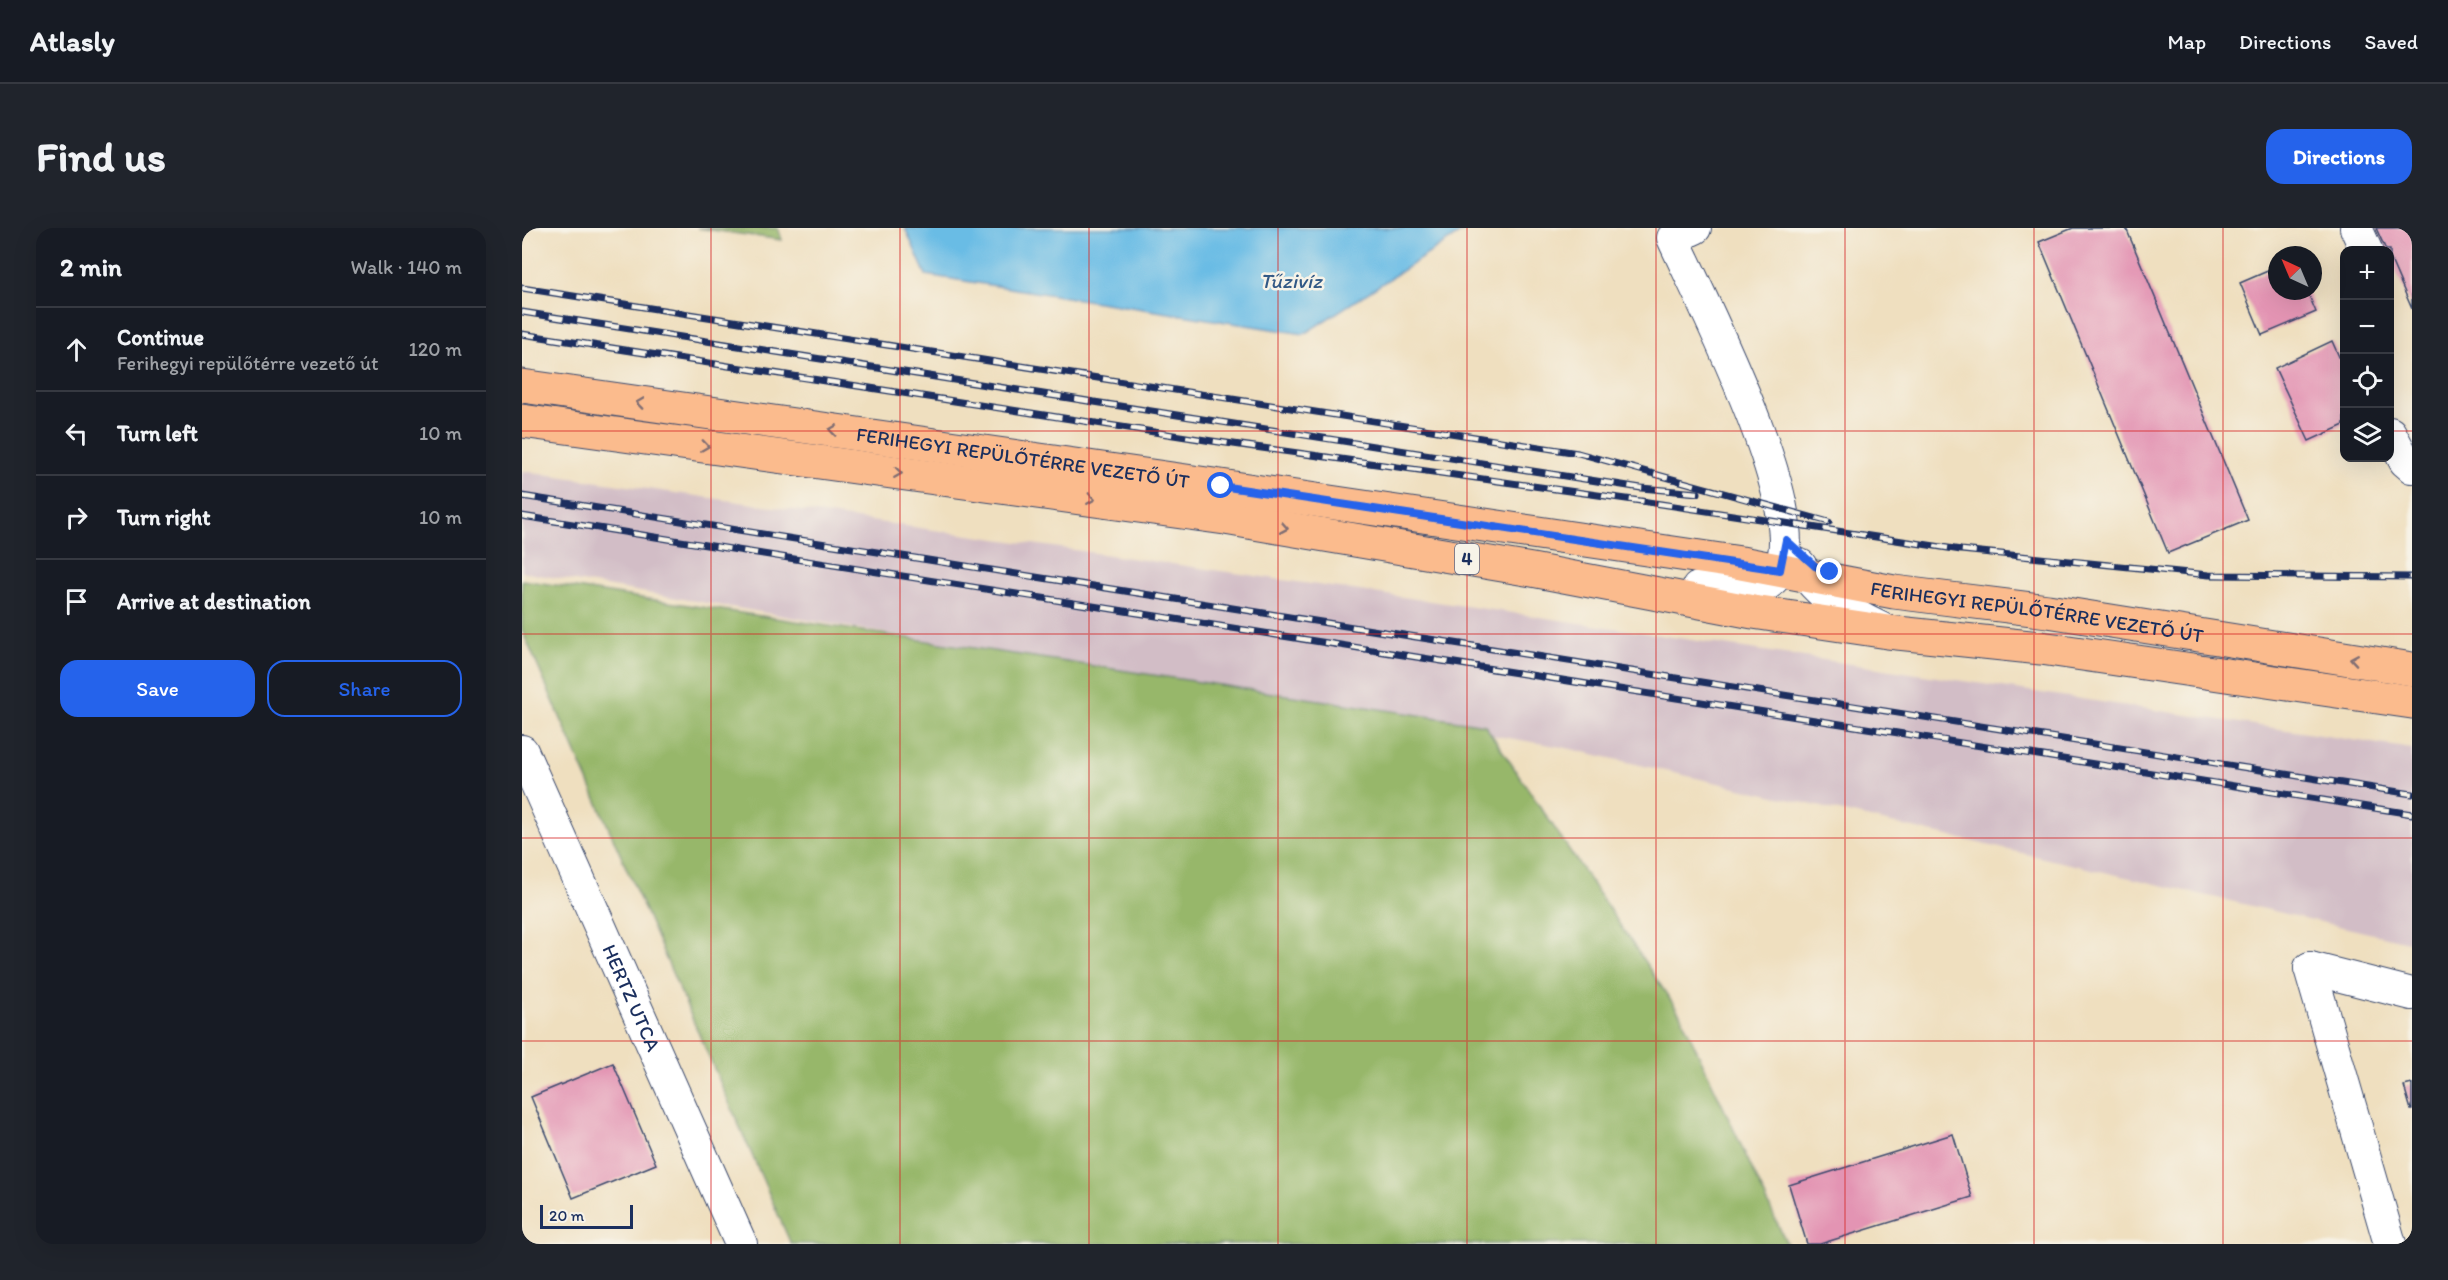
<!DOCTYPE html>
<html lang="en">
<head>
<meta charset="utf-8">
<style>
	body { margin:0; font-family:Itim,sans-serif; background:#20242c; color:#f1f3f6 }
	.controls { position:absolute; right:18px; top:18px; display:grid; overflow:hidden; border-radius:12px; box-shadow:0 6px 24px #0002 }
	.controls button { width:54px; height:54px; display:grid; place-items:center; padding:0; border:0; border-bottom:2px solid #363941; background:#171b24; color:#f1f3f6; font:30px sans-serif }
	.compass { position:absolute; left:1746px; top:18px; width:54px; height:54px; border-radius:50%; background:#171b24; box-shadow:0 6px 24px #0002; rotate:316deg }
	.scale { position:absolute; left:18px; bottom:15px; width:93px; box-sizing:border-box; padding-left:6px; border:3px solid #1b2f5e; border-top:0; font-size:16px; line-height:21px; white-space:nowrap; color:#1b2f5e; -webkit-text-stroke:4px #f7f3e8; paint-order:stroke }
	.stop { position:absolute; width:18px; height:18px; margin:-14px; border:4px solid #2563eb; border-radius:50%; background:#fff }
	.stop.end { background:#2563eb; border-color:#fff; box-shadow:0 2px 6px #0008 }
	.list { margin:0; padding:0; list-style:none }
	h2 { display:flex; justify-content:space-between; align-items:center; height:78px; margin:0; padding:0 24px; font-size:26px }
	h2 small { font-size:20px; font-weight:400; color:#9ea1a6 }
	.list li { display:grid; grid-template-columns:39px 1fr auto; gap:18px; align-items:center; box-sizing:border-box; height:84px; padding:0 24px; border-top:2px solid #363941 }
	.list b { display:block; font-size:22px; white-space:nowrap }
	.list p { margin:0; font-size:20px; white-space:nowrap; color:#9ea1a6 }
	.list em { font-size:20px; font-style:normal; color:#9ea1a6 }
	.actions { display:flex; gap:12px; padding:18px 24px }
	.actions a { flex:1; padding:14px 0; border:2px solid #2563eb; border-radius:18px; text-align:center; font-size:21px; color:#2563eb }
	.actions .main { background:#2563eb; color:#fff }
	.icon { flex:none; width:33px; height:33px; fill:none; stroke:currentColor; stroke-width:2; stroke-linecap:round; stroke-linejoin:round }
	.map { position:relative; flex:none; width:1890px; height:1016px; overflow:hidden; border-radius:18px }
	header { display:flex; align-items:center; gap:36px; box-sizing:border-box; height:84px; padding:0 30px; background:#171b24; border-bottom:2px solid #363941 }
	header strong { font-size:28px }
	nav { display:flex; gap:33px; margin-inline-start:auto; font-size:21px }
	.intro { display:flex; align-items:center; justify-content:space-between; box-sizing:border-box; height:144px; padding:0 36px }
	h1 { margin:0; font-size:42px }
	.button { padding:15px 27px; border-radius:18px; background:#2563eb; color:#fff; font-size:21px; font-weight:700 }
	main { display:flex; gap:36px; padding:0 36px }
	aside { flex:1; background:#171b24; border-radius:18px; box-shadow:0 6px 24px #0002 }
	.map>svg:first-child { display:block }
	.industrial { fill:#d2bdc6 }
	.forest { fill:#97b76b; stroke:#597364; stroke-width:1.5 }
	.water { fill:#69bce5; stroke:#4276a2; stroke-width:1.5 }
	.building { fill:#e394b3 }
	.lines { fill:none; stroke-linecap:round; stroke-linejoin:round }
	.minor-casing { stroke:#3b496d; stroke-width:34 }
	.major-casing { stroke:#3b496d; stroke-width:35 }
	.minor { stroke:#fff; stroke-width:32 }
	.major { stroke:#fbbb8d; stroke-width:33 }
	.rail-casing { stroke:#1b2f5e; stroke-width:7 }
	.rail { stroke:#f7f3e8; stroke-width:4.5; stroke-dasharray:14; stroke-linecap:butt }
	.oneway { stroke:#806e73 }
	.route { stroke:#2563eb; stroke-width:8 }
	.grid { fill:none; stroke:#d62828; stroke-width:1.5; stroke-opacity:0.55 }
	.labels { text-anchor:middle; dominant-baseline:central; stroke-width:5; stroke-linejoin:round; paint-order:stroke }
	.shield { fill:#f7f3e8; stroke:#5d6a87; stroke-width:1.5 }
	.shield-label { font-size:18px; font-weight:bold; fill:#1b2f5e }
	.street-label { font-size:20px; fill:#1b2f5e; stroke:#f7f3e8 }
	.water-label { font-size:21px; font-style:italic; fill:#325986; stroke:#f7f3e8 }
</style>
</head>
<body>
<header>
<strong>Atlasly</strong>
<nav><a>Map</a><a>Directions</a><a>Saved</a></nav>
</header>
<div class="intro"><h1>Find us</h1><a class="button">Directions</a></div>
<main>
<aside>
<h2>2 min<small>Walk · 140 m</small></h2>
<ul class="list">
<li><svg class="icon" aria-label="ahead" viewBox="0 0 24 24"><path d="M12 20V5M6 11l6-6 6 6"/></svg><div><b>Continue</b><p>Ferihegyi repülőtérre vezető út</p></div><em>120 m</em></li>
<li><svg class="icon" aria-label="left" viewBox="0 0 24 24"><path d="M17 20v-9H6M10 6l-5 5 5 5"/></svg><div><b>Turn left</b></div><em>10 m</em></li>
<li><svg class="icon" aria-label="right" viewBox="0 0 24 24"><path d="M7 20v-9h11M14 6l5 5-5 5"/></svg><div><b>Turn right</b></div><em>10 m</em></li>
<li><svg class="icon" aria-label="arrive" viewBox="0 0 24 24"><path d="M6 21V4h12l-3 4 3 4H6"/></svg><div><b>Arrive at destination</b></div></li>
</ul>
<div class="actions"><a class="main">Save</a><a>Share</a></div>
</aside>
<div class="map">
<svg width="1890" height="1016" viewBox="0 0 1890 1016">
	<rect width="100%" height="100%" fill="#f7f3e8"/>
	<filter id="ink" filterUnits="userSpaceOnUse"><feTurbulence type="fractalNoise" baseFrequency=".0167" numOctaves="2"/><feDisplacementMap in="SourceGraphic" scale="12" xChannelSelector="R" yChannelSelector="G"/><feConvolveMatrix kernelMatrix="1 2 1 2 8 2 1 2 1" color-interpolation-filters="sRGB"/></filter>
	<filter id="wash" filterUnits="userSpaceOnUse"><feTurbulence type="fractalNoise" baseFrequency=".008" numOctaves="4" result="noise"/><feDisplacementMap in="SourceGraphic" scale="24" xChannelSelector="R" yChannelSelector="G"/><feGaussianBlur stdDeviation="1.35" result="paint"/><feColorMatrix in="noise" values="0 0 0 0 0 0 0 0 0 0 0 0 0 0 0 0 0 1.4 0 .05"/><feComposite in="paint" operator="in"/></filter>
	<g filter="url(#wash)">
		<rect width="100%" height="100%" fill="#efdfbf"/>
		<path class="industrial" d="M0 243 985 384 1890 521V715L1040 519 0 344Z"/>
		<g class="forest">
			<path d="M175 0H256L260 12Z"/>
			<path d="M0 352 963 497 1158 786 1265 1016H269L0 402Z"/>
		</g>
		<path class="water" d="M383 0H946L782 106 404 47Z"/>
		<g id="blocks">
			<g class="building">
				<path d="M1551 0H1604L1726 292 1646 325 1517 14Z"/>
				<path d="M1854 0H1890V81L1868 30V22H1864Z"/>
				<path d="M1755 39V63H1785L1794 84 1740 107 1718 55Z"/>
				<path d="M1810 113 1822 140V197L1787 213 1753 140Z"/>
				<path d="M91 835 134 936 51 970 9 869Z"/>
				<path d="M1890 856V882H1889L1882 858Z"/>
				<path d="M1431 906 1450 969 1298 1016H1285L1267 957Z"/>
			</g>
		</g>
	</g>
	<g filter="url(#ink)">
		<use href="#blocks" fill-opacity="0" stroke="#3b496d" stroke-width="1.5"/>
		<g class="lines">
			<g class="minor-casing">
				<g id="minor">
					<path d="M1173 0 1151 10C1179 72 1287 280 1258 340 1244 372 1203 365 1176 360"/>
					<path d="M1834 0 1844 22"/>
					<path d="M1868 205 1883 233 1890 239"/>
					<path d="M1278 337C1295 368 1329 386 1360 401"/>
					<path id="s1" d="M0 523 219 1016"/>
					<path d="M1788 740 1868 1016"/>
					<path d="M1788 740 1890 766"/>
				</g>
			</g>
			<g class="major-casing">
				<g id="major">
					<path id="s2" d="M0 158 699 258 1219 335 1372 364 1526 383 1890 441"/>
					<path d="M0 193 703 290 1010 342 1231 384 1366 404 1519 420 1890 474"/>
				</g>
			</g>
			<use href="#minor" class="minor"/>
			<use href="#major" class="major"/>
			<g class="rail-casing">
				<g id="rail">
					<path d="M0 60 1056 225 1307 294"/>
					<path d="M0 84 1119 260 1176 265"/>
					<path d="M0 106 690 213 1126 274 1439 322 1687 347 1890 349"/>
					<path d="M0 268 1890 566"/>
					<path d="M0 288 1890 586"/>
				</g>
			</g>
			<use href="#rail" class="rail"/>
		</g>
		<defs><path id="oneway-chevron" d="M-2-3.5L2.5 0L-2 3.5" fill="none" stroke-width="1.6" stroke-linecap="round" stroke-linejoin="round" transform="scale(1.5)"/></defs>
		<g class="oneway">
			<use href="#oneway-chevron" transform="translate(118 175) rotate(-172)"/>
			<use href="#oneway-chevron" transform="translate(311 202) rotate(-172)"/>
			<use href="#oneway-chevron" transform="translate(183 218) rotate(8)"/>
			<use href="#oneway-chevron" transform="translate(376 245) rotate(8)"/>
			<use href="#oneway-chevron" transform="translate(569 271) rotate(8)"/>
			<use href="#oneway-chevron" transform="translate(762 300) rotate(10)"/>
			<use href="#oneway-chevron" transform="translate(1832 431) rotate(-171)"/>
		</g>
	</g>
	<g class="lines" filter="url(#ink)">
		<path class="route" d="M699 258 1258 342 1264 312 1293 338 1308 344"/>
	</g>
	<path class="grid" d="M189 0V1016M378 0V1016M567 0V1016M756 0V1016M945 0V1016M1134 0V1016M1323 0V1016M1512 0V1016M1701 0V1016M0 203H1822M1868 203H1890M0 406H1890M0 610H1890M0 813H1890"/>
	<g class="labels">
		<rect class="shield" x="933" y="316" width="24" height="30" rx="4.5"/>
		<g class="shield-label">
			<text x="945" y="331">4</text>
		</g>
		<g class="street-label">
			<text stroke="none"><textPath href="#s2" startOffset="506">FERIHEGYI REPÜLŐTÉRRE VEZETŐ ÚT</textPath></text>
			<text stroke="none"><textPath href="#s2" startOffset="1532">FERIHEGYI REPÜLŐTÉRRE VEZETŐ ÚT</textPath></text>
			<text stroke="none"><textPath href="#s1" startOffset="270">HERTZ UTCA</textPath></text>
		</g>
		<g class="water-label">
			<text x="769" y="52">Tűzivíz</text>
		</g>
	</g>
</svg>
<div class="controls">
<button>+</button>
<button>−</button>
<button><svg class="icon" aria-label="locate" viewBox="0 0 24 24"><circle cx="12" cy="12" r="6"/><path d="M12 2v4M12 18v4M2 12h4M18 12h4"/></svg></button>
<button><svg class="icon" aria-label="layers" viewBox="0 0 24 24"><path d="M12 4l9 5-9 5-9-5zM3 14l9 5 9-5"/></svg></button>
</div>
<svg class="compass" viewBox="-18 -18 36 36"><path d="M0-13l5 13h-10z" fill="#e53935"/><path d="M0 13l5-13h-10z" fill="#9ea1a6"/></svg>
<div class="scale">20 m</div>
<div class="stop" style="left:699px;top:258px"></div>
<div class="stop end" style="left:1308px;top:344px"></div>
</div>
</main>
</body>
</html>
